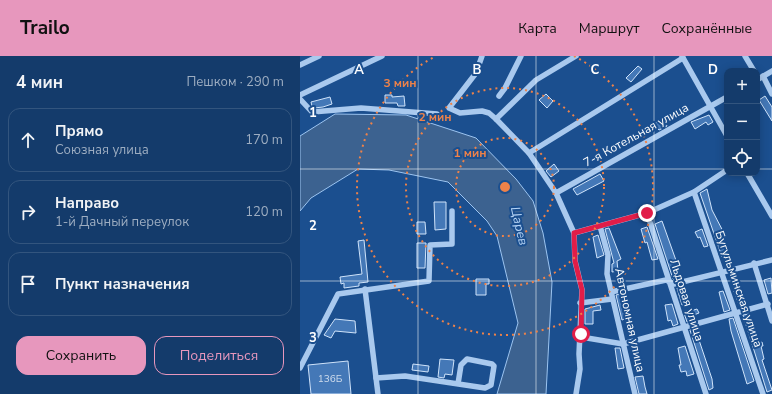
<!DOCTYPE html>
<html lang="ru">
<head>
<meta charset="utf-8">
<style>
	body { margin:0; font-family:"Nunito Sans",sans-serif; background:#214673; color:#f1f3f6 }
	.controls { position:absolute; right:12px; top:12px; display:grid; overflow:hidden; border-radius:8px; box-shadow:0 2px 10px #0003 }
	.controls button { width:36px; height:36px; display:grid; place-items:center; padding:0; border:0; border-bottom:1px solid #33557e; background:#143b6b; color:#f1f3f6; font:20px sans-serif }
	.stop { position:absolute; width:12px; height:12px; margin:-9px; border:3px solid #e11d48; border-radius:50%; background:#fff }
	.stop.end { background:#e11d48; border-color:#fff; box-shadow:0 1px 4px #0008 }
	.list { margin:0; padding:0; list-style:none }
	h2 { display:flex; justify-content:space-between; align-items:center; height:52px; margin:0; padding:0 16px; font-size:17px }
	h2 small { font-size:13px; font-weight:400; color:#9dadc1 }
	.list li { display:grid; grid-template-columns:26px 1fr auto; gap:12px; align-items:center; box-sizing:border-box; height:64px; margin:0 8px 8px; padding:0 8px; border:1px solid #33557e; border-radius:12px }
	.list b { display:block; font-size:15px; white-space:nowrap }
	.list p { margin:0; font-size:13px; white-space:nowrap; color:#9dadc1 }
	.list em { font-size:13px; font-style:normal; color:#9dadc1 }
	.actions { display:flex; gap:8px; padding:12px 16px }
	.actions a { flex:1; padding:9px 0; border:1px solid #e797bd; border-radius:12px; text-align:center; font-size:14px; color:#e797bd }
	.actions .main { background:#e797bd; color:#111 }
	.icon { flex:none; width:22px; height:22px; fill:none; stroke:currentColor; stroke-width:2; stroke-linecap:round; stroke-linejoin:round }
	.map { position:relative; flex:none; width:472px; height:338px; overflow:hidden }
	header { display:flex; align-items:center; gap:24px; box-sizing:border-box; height:56px; padding:0 20px; background:#e797bd; color:#111 }
	header strong { font-size:19px }
	nav { display:flex; gap:22px; margin-inline-start:auto; font-size:14px }
	main { display:flex }
	aside { flex:1; background:#143b6b }
	.map>svg:first-child { display:block }
	.water { fill:#3c6290; stroke:#9cc4f0 }
	.building { fill:#4478b7; stroke:#cfe3fa }
	.lines { fill:none; stroke-linecap:round; stroke-linejoin:round }
	.minor { stroke:#a9c9ee; stroke-width:5.5 }
	.route { stroke:#e11d48; stroke-width:5 }
	.grid { fill:none; stroke:#fff; stroke-width:1; stroke-opacity:0.55 }
	.ring { fill:none; stroke:#ee8249; stroke-width:2; stroke-dasharray:2 4 }
	.labels { text-anchor:middle; dominant-baseline:central; stroke-width:4; stroke-linejoin:round; paint-order:stroke }
	.number-label { font-size:10px; fill:#d0dded }
	.street-label { font-size:12px; fill:#fff; stroke:#1b4f8f }
	.water-label { font-size:13px; font-style:italic; fill:#b5d3f5; stroke:#1b4f8f }
	.grid-label { font-size:13px; text-anchor:middle; font-weight:bold; fill:#fff; stroke:#1b4f8f; stroke-width:4; stroke-linejoin:round; paint-order:stroke }
	.centre { fill:#ee8249; stroke:#1b4f8f; stroke-width:2 }
	.ring-label { font-size:12px; text-anchor:middle; font-weight:bold; fill:#ee8249; stroke:#1b4f8f; stroke-width:4; stroke-linejoin:round; paint-order:stroke }
</style>
</head>
<body>
<header>
<strong>Trailo</strong>
<nav><a>Карта</a><a>Маршрут</a><a>Сохранённые</a></nav>
</header>
<main>
<aside>
<h2>4 мин<small>Пешком · 290 m</small></h2>
<ul class="list">
<li><svg class="icon" aria-label="ahead" viewBox="0 0 24 24"><path d="M12 20V5M6 11l6-6 6 6"/></svg><div><b>Прямо</b><p>Союзная улица</p></div><em>170 m</em></li>
<li><svg class="icon" aria-label="right" viewBox="0 0 24 24"><path d="M7 20v-9h11M14 6l5 5-5 5"/></svg><div><b>Направо</b><p>1-й Дачный переулок</p></div><em>120 m</em></li>
<li><svg class="icon" aria-label="arrive" viewBox="0 0 24 24"><path d="M6 21V4h12l-3 4 3 4H6"/></svg><div><b>Пункт назначения</b></div></li>
</ul>
<div class="actions"><a class="main">Сохранить</a><a>Поделиться</a></div>
</aside>
<div class="map">
<svg width="472" height="338" viewBox="0 0 472 338">
	<rect width="100%" height="100%" fill="#1b4f8f"/>
	<path class="water" d="M35 58 106 59 176 82 216 123 233 145 243 177 252 226 246 338H197L218 267 197 180 187 165 148 126 89 114 58 113 11 142 0 155V80Z"/>
	<g class="building">
		<path d="M338 10 342 13 331 26 326 22Z"/>
		<path d="M246 38 253 45 247 52 239 44Z"/>
		<path d="M85 39H92V41L104 40 105 50H98L97 47H85Z"/>
		<path d="M465 40 472 51V65L459 44Z"/>
		<path d="M30 41 32 48 23 51 14 52 12 50 11 46Z"/>
		<path d="M409 59 413 66 408 69 406 66 395 73 391 66Z"/>
		<path d="M363 62 367 70 359 74 354 68Z"/>
		<path d="M254 108 259 115 251 121 246 115Z"/>
		<path d="M300 118 304 125 277 139 273 133Z"/>
		<path d="M407 133 412 154 426 181 422 182 429 199 422 201 400 137Z"/>
		<path d="M134 146H146V173L135 174Z"/>
		<path d="M362 165 378 210 379 222 373 223 355 168Z"/>
		<path d="M117 166H125L126 178H117Z"/>
		<path d="M347 171 358 203 352 204 347 186 345 187 341 173Z"/>
		<path d="M309 172 321 203 317 205 318 215 312 216V208L314 207 305 173Z"/>
		<path d="M402 173 408 190 404 191 400 181 398 182 395 176Z"/>
		<path d="M298 179 304 199 297 202 293 181Z"/>
		<path d="M64 184 68 226 59 227V230L44 232V227L41 228 40 221 62 218 58 185Z"/>
		<path d="M117 187H126L125 212H117Z"/>
		<path d="M471 222 472 237 468 238 464 224Z"/>
		<path d="M176 223H189V228H186V239H176Z"/>
		<path d="M382 230 388 247 382 249 377 232Z"/>
		<path d="M441 233 446 250 440 251 434 235Z"/>
		<path d="M423 235 430 254 424 256 419 236Z"/>
		<path d="M320 238 328 262 322 264 316 239Z"/>
		<path d="M372 248 378 268 373 270 371 264 368 265 365 249Z"/>
		<path d="M300 249 301 254 293 255V268H285V253Z"/>
		<path d="M397 253 399 257 391 260 392 265 387 266 384 257Z"/>
		<path d="M449 258 460 287 462 286 463 290H461L464 303 462 304 472 334 467 336 443 259Z"/>
		<path d="M433 262 454 325 447 328 431 275 429 263Z"/>
		<path d="M35 263 55 265 56 277 35 275 31 282 24 279Z"/>
		<path d="M395 272 412 323 413 332 409 334 390 274Z"/>
		<path d="M385 290 394 318 387 320 386 315 381 316 379 309H381L378 292Z"/>
		<path d="M315 292H320L324 312 318 313Z"/>
		<path d="M140 303 154 304 152 319 145 318 144 322 138 321Z"/>
		<path d="M48 305 51 338H11L8 309Z"/>
		<path d="M113 308 129 310 128 316 112 314Z"/>
		<path d="M343 320 345 331 347 338H339L335 321Z"/>
	</g>
	<g class="lines">
		<g class="minor">
			<path d="M182 0 176 17 149 52 160 57 182 55 189 57 196 63 229 97 256 137 274 177 275 205 282 234 279 298 280 313 276 338"/>
			<path d="M382 0 427 80"/>
			<path d="M445 0 454 15"/>
			<path d="M0 9 19 0"/>
			<path d="M463 20 472 38"/>
			<path d="M457 24 472 15"/>
			<path d="M0 39 82 0"/>
			<path d="M199 40 205 32 221 0"/>
			<path d="M0 43 12 56 61 52 137 58"/>
			<path d="M196 63 236 24 276 0"/>
			<path d="M229 97 383 2"/>
			<path d="M447 117 472 160"/>
			<path d="M394 136 463 338"/>
			<path d="M256 137 427 41"/>
			<path d="M347 157 406 338"/>
			<path d="M300 170 308 199 307 218 335 338"/>
			<path d="M274 177 347 157 394 136 427 114"/>
			<path d="M454 207 472 265"/>
			<path d="M65 233 78 338"/>
			<path d="M311 236 366 224 374 228 472 204"/>
			<path d="M280 247 312 243"/>
			<path d="M281 281 323 288 468 248"/>
			<path d="M0 312 38 238 129 225 130 189 152 188V155"/>
			<path d="M76 322 105 320 185 332 191 329 194 310 192 308 167 303 161 309 158 328"/>
		</g>
	</g>
	<g class="lines">
		<path class="route" d="M281 278 282 234 275 205 274 177 347 157"/>
	</g>
	<path class="grid" d="M118 0V338M236 0V338M354 0V338M0 113H427M457 113H472M0 225H472"/>
	<g class="ring">
		<circle cx="205" cy="131" r="49"/>
		<circle cx="205" cy="131" r="99"/>
		<path d="M274 0A148 148 0 1 1 136 0"/>
	</g>
	<g class="labels">
		<g class="number-label">
			<text x="30" y="323">136Б</text>
		</g>
		<g class="street-label">
			<text transform="translate(336 79) rotate(-29)">7-я Котельная улица</text>
			<text transform="translate(439 233) rotate(71)">Бугульминская улица</text>
			<text transform="translate(387 244) rotate(72)">Льдовая улица</text>
			<text transform="translate(330 264) rotate(78)">Автономная улица</text>
		</g>
		<g class="water-label">
			<text transform="translate(219 170) rotate(77)">Царев</text>
		</g>
	</g>
	<g class="grid-label">
		<text x="59" y="18">A</text>
		<text x="177" y="18">B</text>
		<text x="295" y="18">C</text>
		<text x="413" y="18">D</text>
		<text x="13" y="61">1</text>
		<text x="13" y="174">2</text>
		<text x="13" y="286">3</text>
	</g>
	<circle cx="205" cy="131" r="6" class="centre"/>
	<g class="ring-label">
		<text x="100" y="31">3 мин</text>
		<text x="135" y="65">2 мин</text>
		<text x="170" y="101">1 мин</text>
	</g>
</svg>
<div class="controls">
<button>+</button>
<button>−</button>
<button><svg class="icon" aria-label="locate" viewBox="0 0 24 24"><circle cx="12" cy="12" r="6"/><path d="M12 2v4M12 18v4M2 12h4M18 12h4"/></svg></button>
</div>
<div class="stop" style="left:281px;top:278px"></div>
<div class="stop end" style="left:347px;top:157px"></div>
</div>
</main>
</body>
</html>
